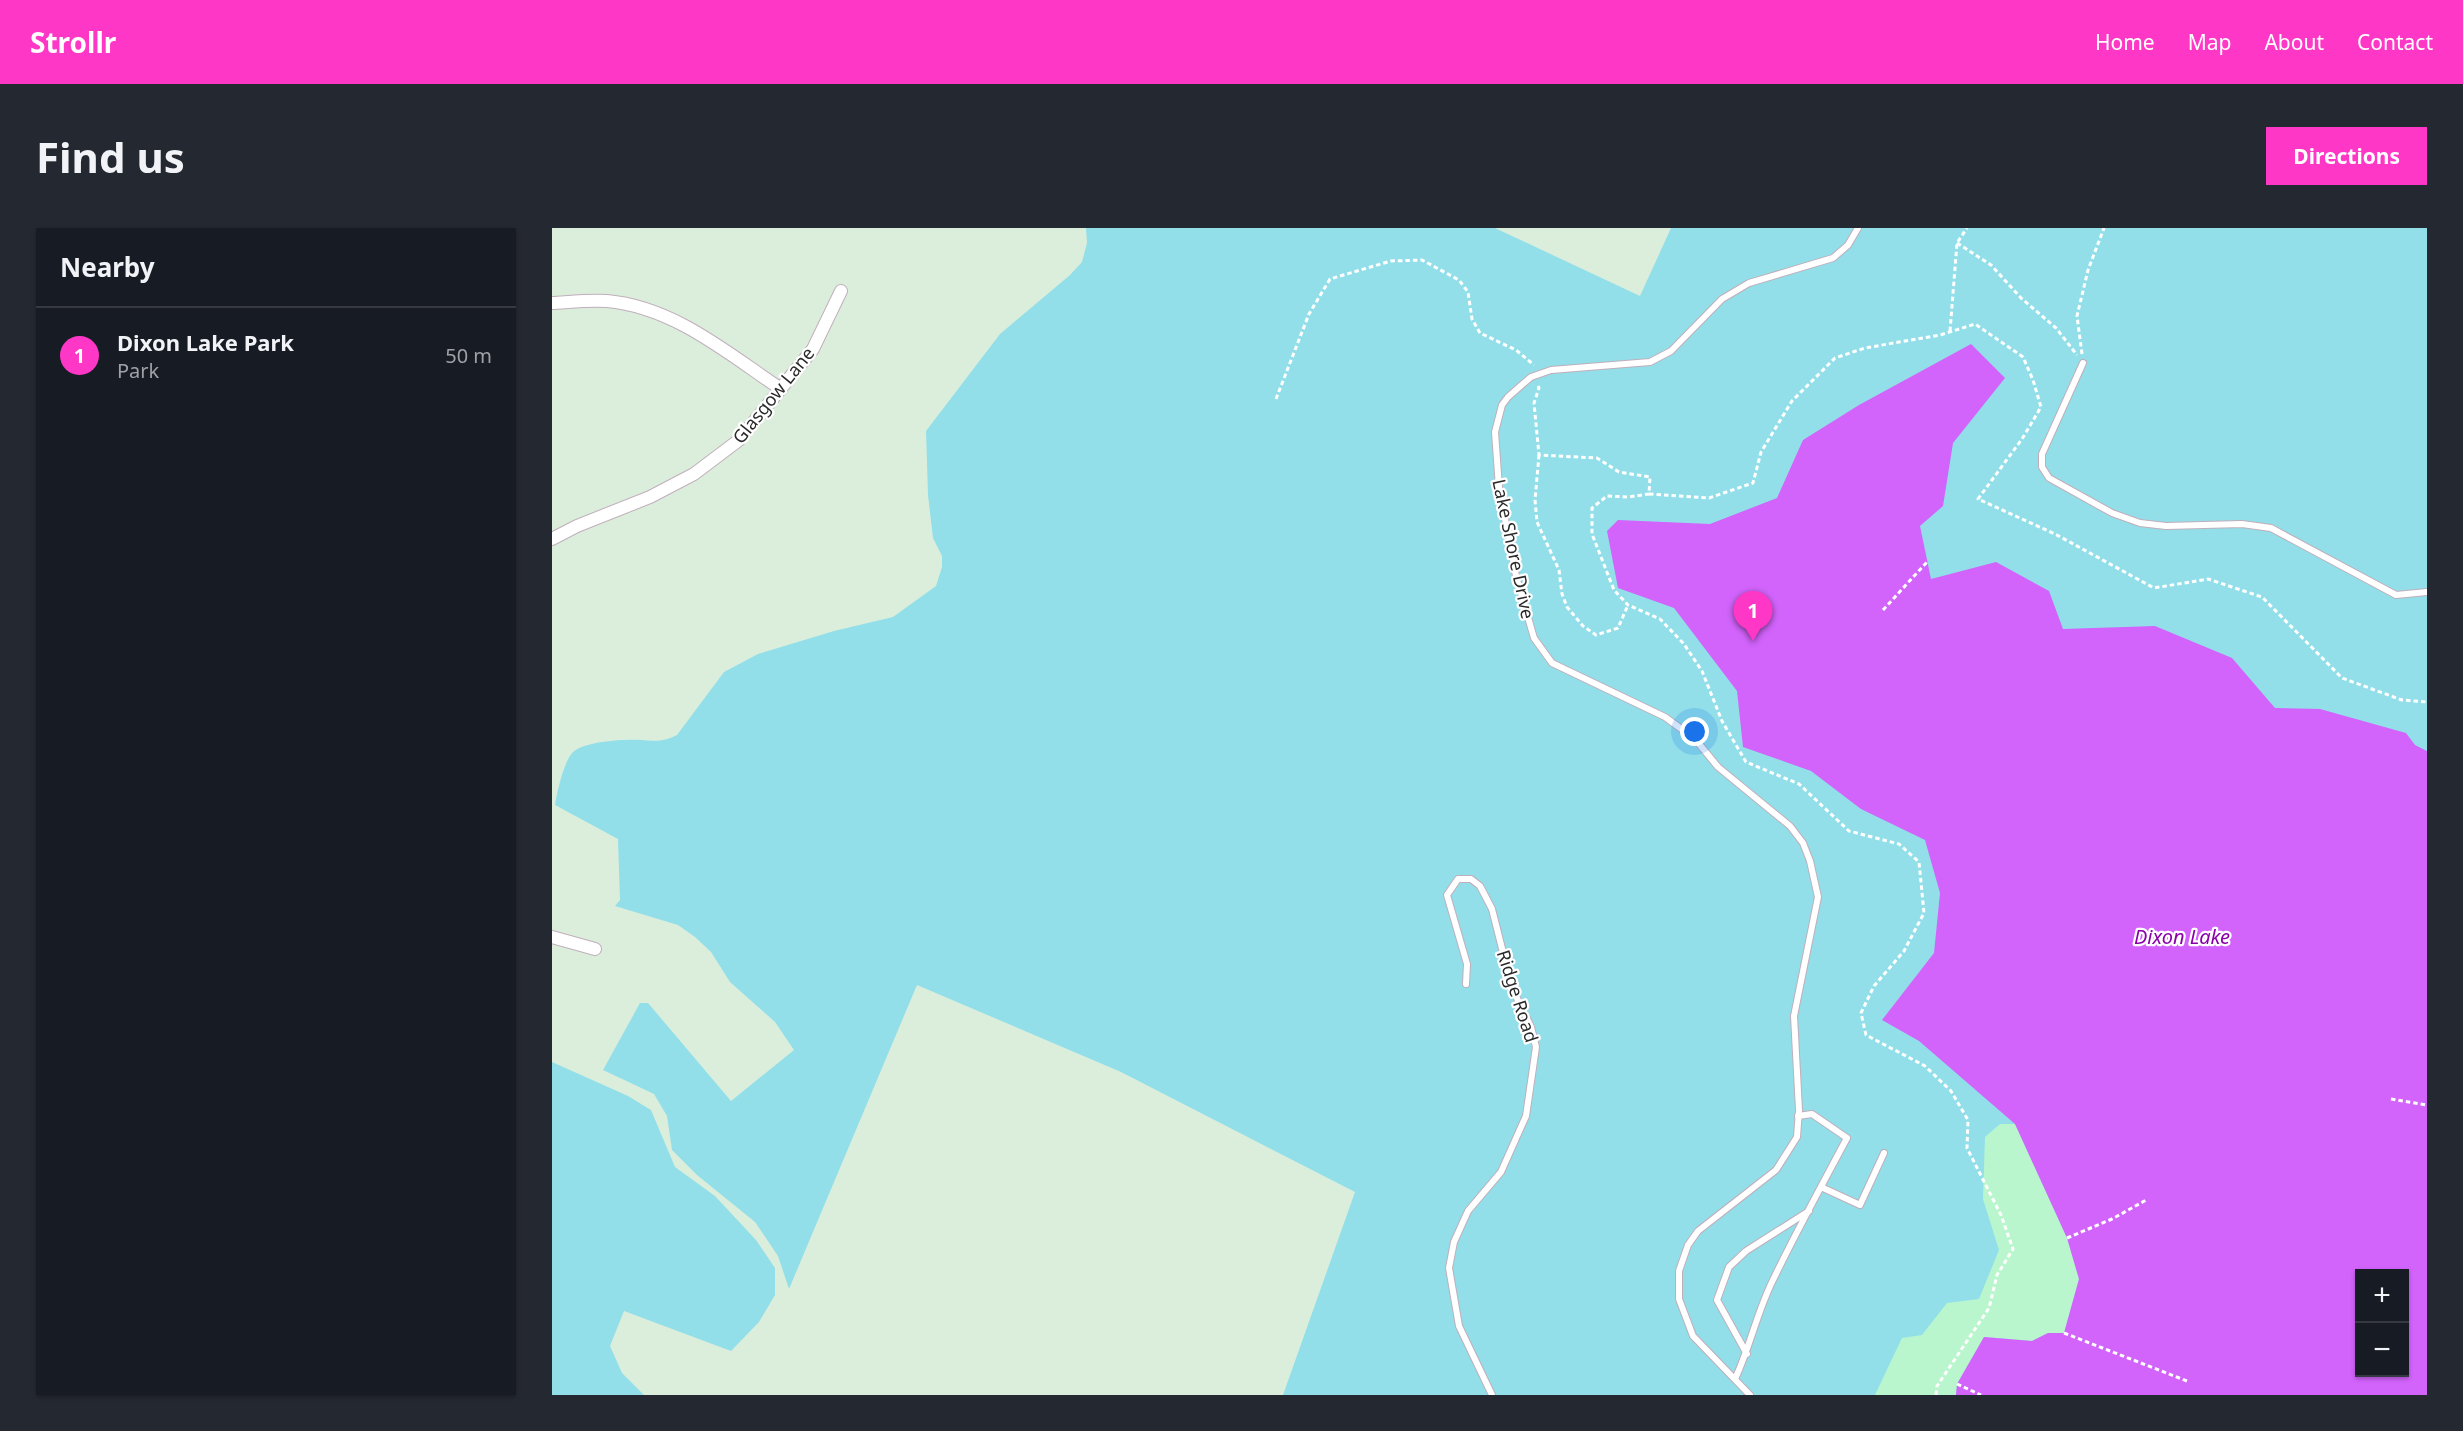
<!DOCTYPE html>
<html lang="en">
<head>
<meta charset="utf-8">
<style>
	body { margin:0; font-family:"Noto Sans",sans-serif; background:#242831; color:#f1f3f6 }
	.controls { position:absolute; right:18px; bottom:18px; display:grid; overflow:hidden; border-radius:0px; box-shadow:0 2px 4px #0004 }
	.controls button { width:54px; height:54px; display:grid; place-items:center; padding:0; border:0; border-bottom:2px solid #363941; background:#171b24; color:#f1f3f6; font:30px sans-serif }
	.you { position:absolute; left:1143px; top:504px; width:21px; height:21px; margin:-15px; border:4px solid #fff; border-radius:50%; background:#1a73e8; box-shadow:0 0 0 9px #1a73e833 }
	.badge { display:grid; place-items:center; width:39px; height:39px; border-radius:50%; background:#ff37c6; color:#fff; font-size:20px; font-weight:700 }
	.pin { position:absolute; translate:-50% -50px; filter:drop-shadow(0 2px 3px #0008) }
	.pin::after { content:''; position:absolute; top:32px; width:21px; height:18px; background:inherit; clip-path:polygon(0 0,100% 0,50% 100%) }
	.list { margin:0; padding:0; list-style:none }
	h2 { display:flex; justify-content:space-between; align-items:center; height:78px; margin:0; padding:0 24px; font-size:26px }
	h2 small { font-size:20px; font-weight:400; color:#9ea1a6 }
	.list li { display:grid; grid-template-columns:39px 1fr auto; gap:18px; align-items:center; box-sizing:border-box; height:96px; padding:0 24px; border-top:2px solid #363941 }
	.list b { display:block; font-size:22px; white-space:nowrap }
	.list p { margin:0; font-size:20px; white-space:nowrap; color:#9ea1a6 }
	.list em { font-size:20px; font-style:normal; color:#9ea1a6 }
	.map { position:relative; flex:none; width:1875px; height:1167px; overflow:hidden; border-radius:0px }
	header { display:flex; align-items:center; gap:36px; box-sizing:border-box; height:84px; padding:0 30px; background:#ff37c6; color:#fff }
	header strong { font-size:28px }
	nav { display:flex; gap:33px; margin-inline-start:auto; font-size:21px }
	.intro { display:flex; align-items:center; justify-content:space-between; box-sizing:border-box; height:144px; padding:0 36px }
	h1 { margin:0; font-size:42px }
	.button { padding:15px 27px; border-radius:0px; background:#ff37c6; color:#fff; font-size:21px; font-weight:700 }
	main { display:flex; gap:36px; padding:0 36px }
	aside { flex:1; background:#171b24; border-radius:0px; box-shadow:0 2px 4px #0004 }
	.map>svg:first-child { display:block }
	.green { fill:#92dfea; fill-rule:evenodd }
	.sand { fill:#baf6cd }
	.water { fill:#d263fb; fill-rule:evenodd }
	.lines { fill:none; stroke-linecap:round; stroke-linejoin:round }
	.service-casing { stroke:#c0afbb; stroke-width:8 }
	.minor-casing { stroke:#c0afbb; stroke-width:14 }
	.path { stroke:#fff; stroke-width:3; stroke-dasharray:4.5 3; stroke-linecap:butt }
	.service { stroke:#fff; stroke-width:6 }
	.minor { stroke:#fff; stroke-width:12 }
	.labels { text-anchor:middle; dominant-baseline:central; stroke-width:4.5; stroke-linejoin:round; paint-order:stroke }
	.street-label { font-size:18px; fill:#2a2a2a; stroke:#fff }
	.water-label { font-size:20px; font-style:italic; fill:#8900a9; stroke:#fff }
</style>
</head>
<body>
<header>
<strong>Strollr</strong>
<nav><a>Home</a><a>Map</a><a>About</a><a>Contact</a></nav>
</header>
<div class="intro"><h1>Find us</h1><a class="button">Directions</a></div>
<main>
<aside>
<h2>Nearby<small></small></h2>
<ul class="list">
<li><span class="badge">1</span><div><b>Dixon Lake Park</b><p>Park</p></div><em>50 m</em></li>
</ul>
</aside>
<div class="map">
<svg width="1875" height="1167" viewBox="0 0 1875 1167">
	<rect width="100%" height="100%" fill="#dbeedc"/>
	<g class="green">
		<path d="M534 0H943L1088 68 1119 0H1875V1167H731L803 964 569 844 365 757 237 1061 226 1028 203 994 145 947 120 922 115 888 102 866 51 842 88 775H96L179 873 242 822 223 794 178 754 159 724 143 709 126 697 63 678 68 672 66 611 3 577C5 564 12 533 21 524 34 513 73 511 89 512 103 513 112 514 125 507L172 444 206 426 282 403 341 389 384 358 390 339V328L381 310 376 267 374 203 448 106 518 47 530 34 535 15ZM1808 1046H1852V1144H1808Z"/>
		<path d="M0 834 76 868 99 882 123 939 163 968 204 1012 223 1040V1067L207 1094 179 1123 72 1083 58 1118 70 1145 92 1167H0Z"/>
	</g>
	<path class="sand" d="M1448 896H1463L1515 1010 1527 1051 1512 1105H1496L1480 1113 1432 1109 1405 1156 1404 1167H1323L1350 1110 1370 1107 1395 1075 1427 1071 1447 1022 1431 971 1433 909Z"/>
	<path class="water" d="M1419 116 1453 150 1401 215 1391 278 1368 298 1379 351 1444 334 1497 363 1511 401 1603 398 1680 430 1723 480 1768 481 1854 505 1863 517 1875 523V1167H1404L1405 1156 1432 1109 1480 1113 1496 1105H1512L1527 1051 1515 1010 1463 896 1367 813 1330 792 1382 725 1388 665 1373 612 1309 581 1259 543 1191 519 1185 463 1122 380 1066 360 1055 303 1066 292 1158 296 1225 270 1251 212 1307 177ZM1808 1046H1852V1144H1808Z"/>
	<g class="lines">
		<g class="service-casing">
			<g id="service">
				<path d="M1531 135 1490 226V239L1497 250 1560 285 1588 295 1614 298 1690 296 1719 300 1844 367 1875 364"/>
				<path d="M914 756 915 736 895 667 906 651H919L928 658 940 681 960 760 979 799 984 819 974 888 949 944 916 983 902 1014 897 1040 907 1098 940 1167"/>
				<path d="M1269 959 1308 977 1332 925"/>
				<path d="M1195 1126 1165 1072 1177 1039 1194 1023 1257 983"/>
				<path d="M1183 1151C1198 1119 1205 1084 1221 1052 1244 1004 1270 957 1295 910L1260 886 1246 888"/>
				<path d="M1198 1167 1141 1108 1127 1071V1043L1136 1017 1146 1003 1224 942 1245 909 1247 882 1242 788 1266 669 1258 633 1251 615 1238 598 1166 539 1143 511 1113 489 1000 435 982 410 964 348 947 260 943 204 950 177 956 169 979 149 999 142 1098 134 1119 123 1170 71 1197 55 1281 30 1296 17 1306 0"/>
			</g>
		</g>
		<g class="minor-casing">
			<g id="minor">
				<path d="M0 75C18 74 37 72 55 73 122 79 175 125 229 161"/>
				<path d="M0 311 25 298 98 269 142 246 187 212 261 121 289 63"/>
				<path d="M0 709 43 721"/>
			</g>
		</g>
		<g class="path">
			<path d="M1405 15 1439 37 1469 70 1504 100 1525 127"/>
			<path d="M1398 103 1405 15 1415 0"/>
			<path d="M1530 126 1525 88 1536 42 1552 0"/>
			<path d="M986 158 987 160 982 175 987 227 1045 230 1067 244 1098 249 1097 266 1076 269 1055 268 1040 280V306L1062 362 1076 377 1108 391 1132 416 1150 443 1170 493 1194 534 1247 556 1297 603 1347 616 1367 634 1372 685 1352 723 1322 758 1309 785 1314 807 1373 838 1399 863 1416 892 1415 920 1449 987 1461 1021 1445 1047 1437 1080 1385 1158 1384 1167"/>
			<path d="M724 171 757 86 778 51 839 33 870 32 907 52 916 64 920 91 928 105 964 122 982 137"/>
			<path d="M987 227 983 272 985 294 1007 342 1010 366 1015 379 1031 398 1044 407 1066 400 1076 377"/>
			<path d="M1097 266 1157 270 1201 255 1209 224 1240 173 1283 130 1313 120 1388 107 1423 96 1471 129 1481 152 1489 179 1470 211 1426 271 1503 306 1602 360 1656 351 1710 369 1790 450 1850 472 1875 474"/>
			<path d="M1331 382 1375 334"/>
			<path d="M1839 871 1875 877"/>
			<path d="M1515 1010 1560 991 1596 971"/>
			<path d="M1512 1105 1635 1153"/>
			<path d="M1405 1156 1429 1167"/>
		</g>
		<use href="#service" class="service"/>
		<use href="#minor" class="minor"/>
	</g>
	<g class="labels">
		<g class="street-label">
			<text transform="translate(221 167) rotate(-51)">Glasgow Lane</text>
			<text transform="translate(962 321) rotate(78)">Lake Shore Drive</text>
			<text transform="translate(966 768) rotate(72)">Ridge Road</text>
		</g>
		<g class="water-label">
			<text x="1630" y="708">Dixon Lake</text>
		</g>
	</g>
</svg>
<div class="controls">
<button>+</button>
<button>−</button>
</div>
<div class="you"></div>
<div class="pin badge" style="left:1201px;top:413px">1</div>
</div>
</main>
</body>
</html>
